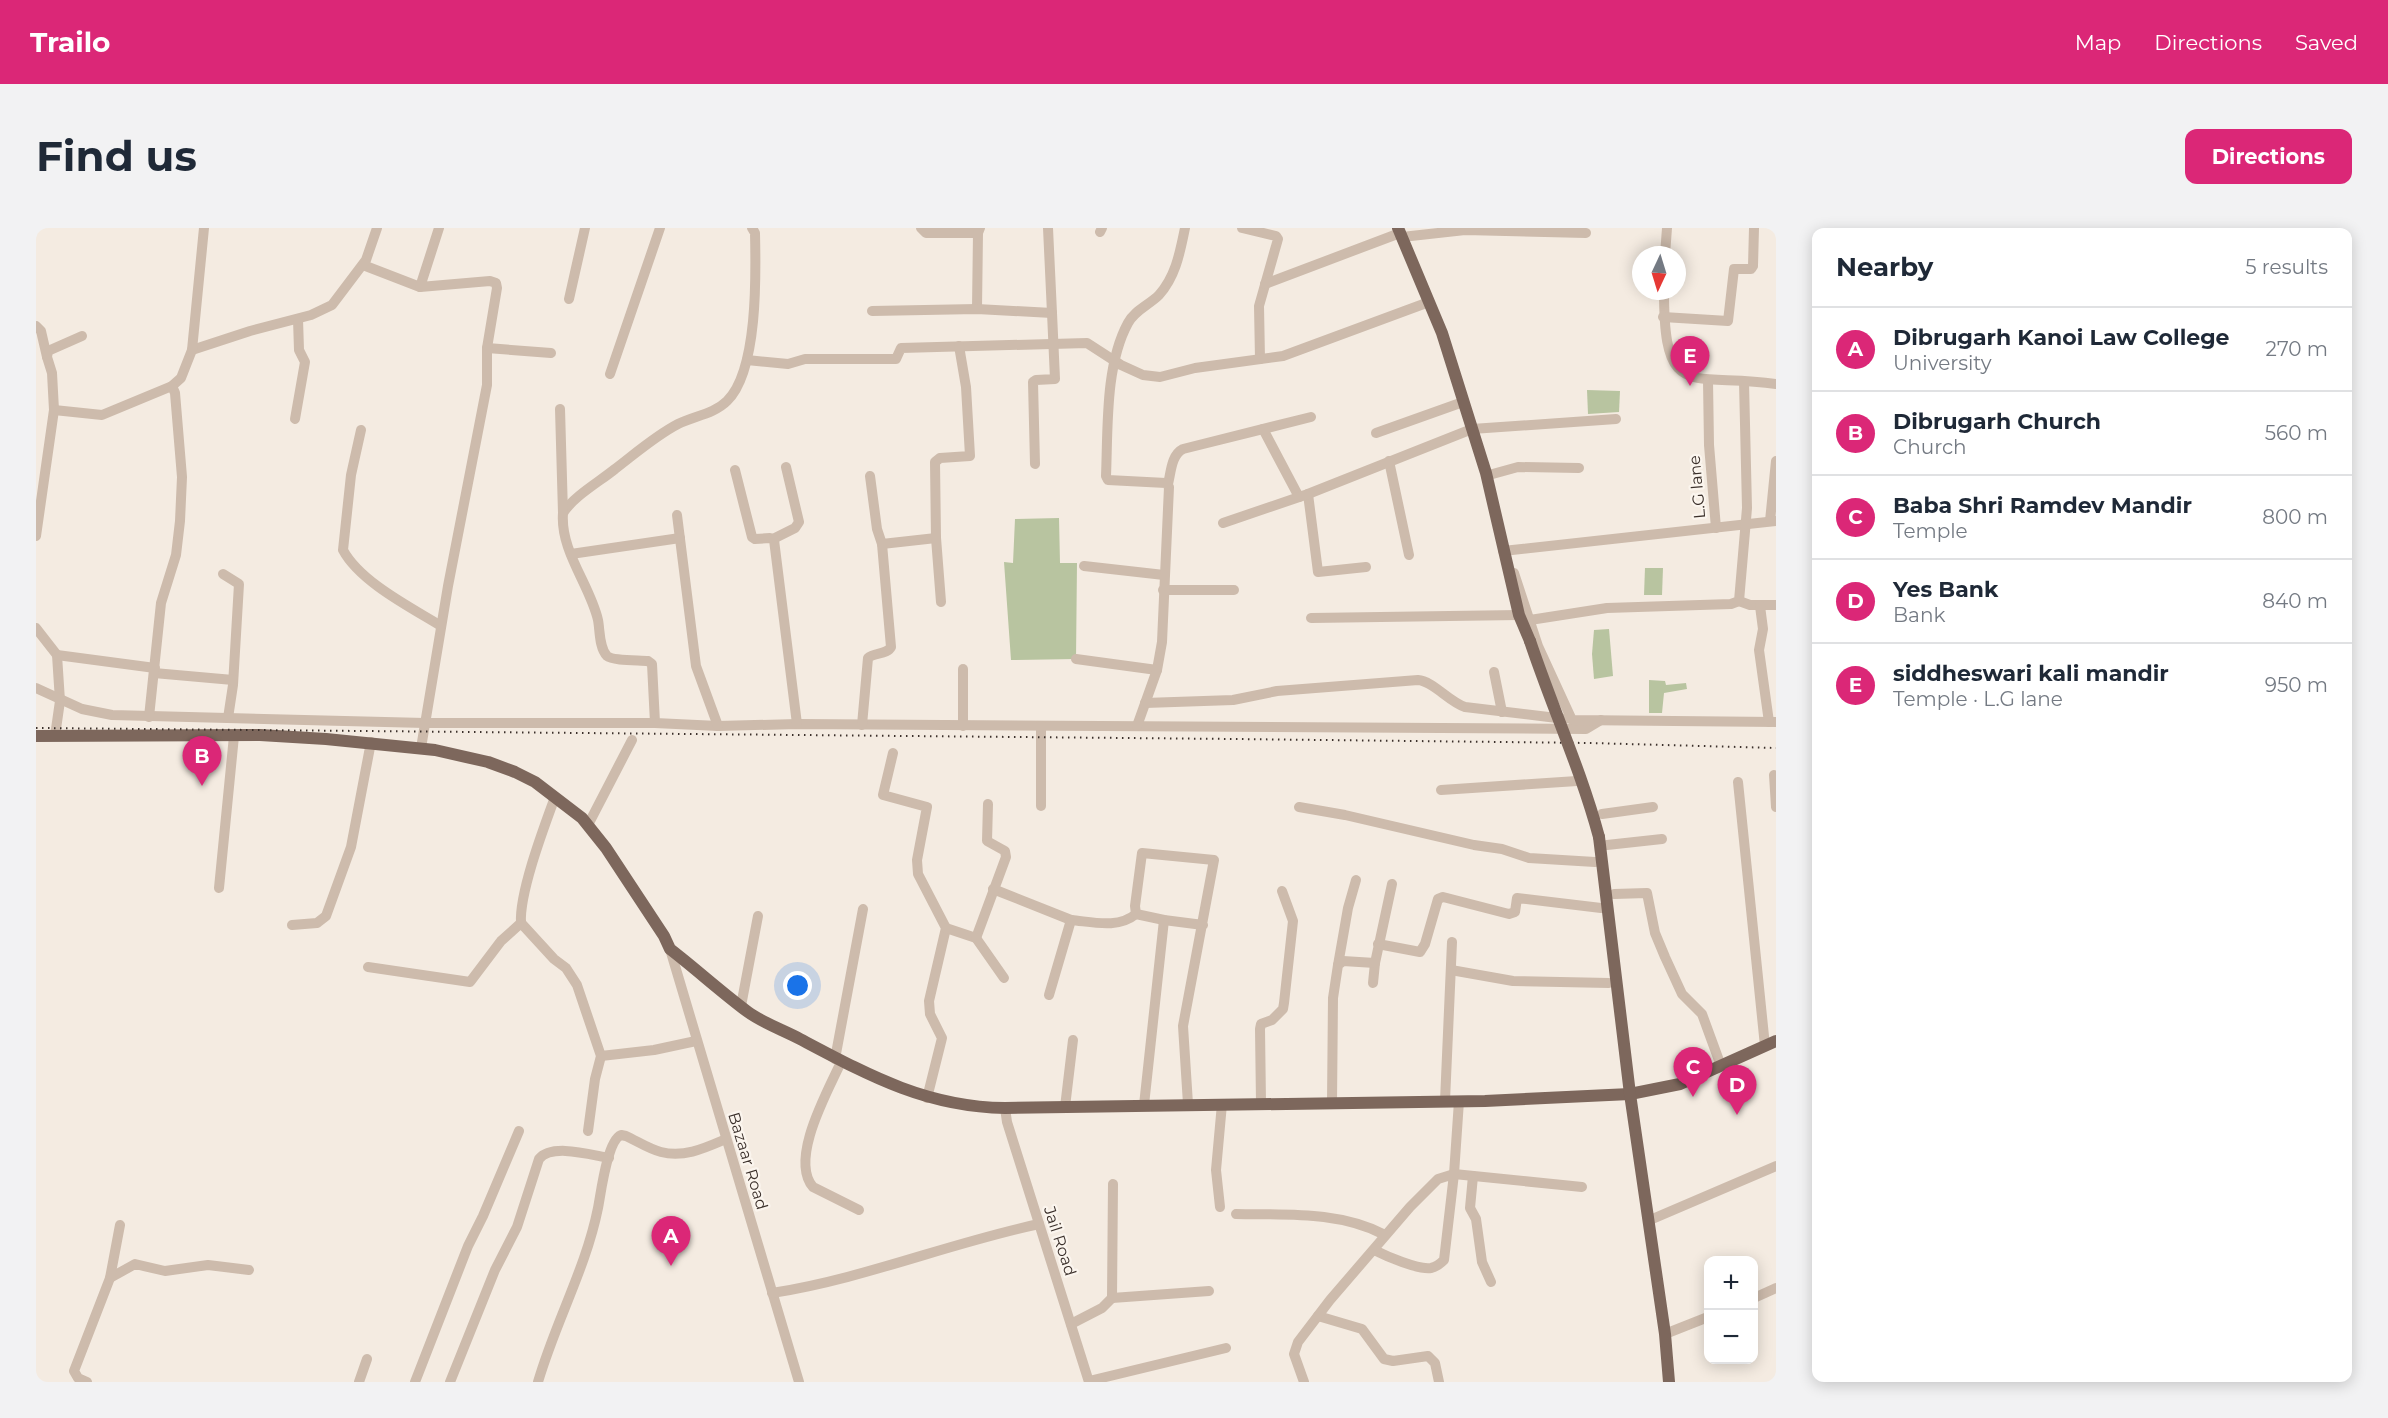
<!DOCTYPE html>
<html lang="en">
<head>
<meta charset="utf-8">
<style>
	body { margin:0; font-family:Montserrat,sans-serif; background:#f2f2f3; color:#1f2937 }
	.controls { position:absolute; right:18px; bottom:18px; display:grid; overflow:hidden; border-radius:12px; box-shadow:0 3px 15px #0003 }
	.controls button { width:54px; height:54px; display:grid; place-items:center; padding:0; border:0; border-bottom:2px solid #e0e1e3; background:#fff; color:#1f2937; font:30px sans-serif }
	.compass { position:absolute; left:1596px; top:18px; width:54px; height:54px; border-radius:50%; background:#fff; box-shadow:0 3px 15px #0003; rotate:184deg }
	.you { position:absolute; left:762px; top:758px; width:21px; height:21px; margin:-15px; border:4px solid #fff; border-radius:50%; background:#1a73e8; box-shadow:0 0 0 9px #1a73e833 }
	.badge { display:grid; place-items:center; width:39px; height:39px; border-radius:50%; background:#db2777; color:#fff; font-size:20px; font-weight:700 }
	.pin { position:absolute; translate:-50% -50px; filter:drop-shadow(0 2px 3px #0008) }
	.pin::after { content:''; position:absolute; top:32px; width:21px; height:18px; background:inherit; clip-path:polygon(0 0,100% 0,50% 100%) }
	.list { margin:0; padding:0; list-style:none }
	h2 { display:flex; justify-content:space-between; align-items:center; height:78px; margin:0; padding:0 24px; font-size:26px }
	h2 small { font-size:20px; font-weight:400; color:#747a83 }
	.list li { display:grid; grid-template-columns:39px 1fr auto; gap:18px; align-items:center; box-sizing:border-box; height:84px; padding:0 24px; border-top:2px solid #e0e1e3 }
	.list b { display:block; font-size:22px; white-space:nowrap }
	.list p { margin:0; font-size:20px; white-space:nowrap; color:#747a83 }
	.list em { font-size:20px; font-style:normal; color:#747a83 }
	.map { position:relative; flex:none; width:1740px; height:1154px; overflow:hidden; border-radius:12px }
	header { display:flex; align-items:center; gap:36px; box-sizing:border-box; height:84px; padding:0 30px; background:#db2777; color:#fff }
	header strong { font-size:28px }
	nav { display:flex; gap:33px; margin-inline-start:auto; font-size:21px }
	.intro { display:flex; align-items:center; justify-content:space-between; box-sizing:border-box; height:144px; padding:0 36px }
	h1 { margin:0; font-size:42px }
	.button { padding:15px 27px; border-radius:12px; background:#db2777; color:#fff; font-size:21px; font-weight:700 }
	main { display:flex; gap:36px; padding:0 36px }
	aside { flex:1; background:#fff; border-radius:12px; box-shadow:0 3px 15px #0003 }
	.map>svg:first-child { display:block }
	.green { fill:#b8c4a0 }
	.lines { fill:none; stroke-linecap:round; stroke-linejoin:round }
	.minor { stroke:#cdbbac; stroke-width:10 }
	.major { stroke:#7d675c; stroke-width:12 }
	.rail { stroke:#3b302b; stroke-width:2; stroke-dasharray:1.5 4.5; stroke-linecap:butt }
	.major-bridge { stroke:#7d675c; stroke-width:12 }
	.labels { text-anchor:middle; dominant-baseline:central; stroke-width:4.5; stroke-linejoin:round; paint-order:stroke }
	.street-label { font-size:16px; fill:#3b302b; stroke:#fbf5ee }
</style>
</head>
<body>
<header>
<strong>Trailo</strong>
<nav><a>Map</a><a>Directions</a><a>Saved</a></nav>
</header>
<div class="intro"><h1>Find us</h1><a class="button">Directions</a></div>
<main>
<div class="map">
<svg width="1740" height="1154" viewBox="0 0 1740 1154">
	<rect width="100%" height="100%" fill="#f4ebe1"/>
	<g class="green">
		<path d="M1551 162 1584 163 1583 184 1552 186Z"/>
		<path d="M1023 290 1024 335H1041L1040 431 975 432 968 334 977 335 979 291Z"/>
		<path d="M1609 340H1627L1626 367H1608Z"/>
		<path d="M1573 401 1577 448 1558 451 1556 426 1558 402Z"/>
		<path d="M1613 452 1629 453 1630 457 1650 455 1651 461 1628 465 1626 485H1613Z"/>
	</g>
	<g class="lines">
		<g class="minor">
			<path d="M716 0 719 5C720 47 722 143 691 173 678 186 658 188 642 196 619 208 600 225 579 241 563 254 538 268 527 285 524 323 554 357 562 392 564 402 563 420 571 428 577 433 604 432 612 433L616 436 619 495 682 498 761 496 1550 501 1565 492"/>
			<path d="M885 0 890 5H942"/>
			<path d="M1206 0 1240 8 1242 11 1223 78 1224 131"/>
			<path d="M1064 4 1066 0"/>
			<path d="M1366 9 1429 2 1550 5"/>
			<path d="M1629 27 1631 0"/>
			<path d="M327 37 384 59"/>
			<path d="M1229 56 1364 5"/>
			<path d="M1628 63C1628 175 1654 144 1740 156"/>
			<path d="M533 71 549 0"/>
			<path d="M941 81 942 5 944 0"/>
			<path d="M836 83 941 81 1016 85 1012 0"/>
			<path d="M1627 89 1692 93 1698 41H1715L1717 38 1718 0"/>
			<path d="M0 98 5 103 11 129"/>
			<path d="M451 120 515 125"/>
			<path d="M156 122 214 103 275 87 296 77 330 32 341 0"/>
			<path d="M711 132 752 136 769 131H860L865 120 1051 115 1085 137 1107 147 1124 149 1159 140 1247 128 1393 74"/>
			<path d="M574 146 624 0"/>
			<path d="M1672 153 1673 217 1680 300"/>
			<path d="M524 181 527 285"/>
			<path d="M18 182 16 145 11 129 12 123 46 108"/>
			<path d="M259 191 269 134 263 122 262 91"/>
			<path d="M1227 201 1263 269"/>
			<path d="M325 202 315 247 307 322C324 354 376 380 405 398"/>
			<path d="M1340 205 1427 174"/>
			<path d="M1353 233 1373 327"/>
			<path d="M999 236 997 154 1000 152 1019 151 1016 85"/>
			<path d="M699 242 716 309 719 311 734 310 738 312 761 496"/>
			<path d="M1453 247 1482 239 1543 240"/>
			<path d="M1132 256C1135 245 1135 227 1147 221L1275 189"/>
			<path d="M1272 266 1282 344 1330 339"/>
			<path d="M641 287 660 438 682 498"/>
			<path d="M1734 293 1740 233"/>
			<path d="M1187 295 1272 266 1436 201 1580 191"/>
			<path d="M0 308 18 182 66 187 136 158 145 150 156 122 168 0"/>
			<path d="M737 311 759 300 763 294 750 239"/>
			<path d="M846 316 900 310"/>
			<path d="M1467 323 1740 293"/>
			<path d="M535 326 644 310"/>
			<path d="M1048 338 1128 347"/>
			<path d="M1478 345 1502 418 1536 492 1740 494"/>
			<path d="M187 346 203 356 197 457 192 490"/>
			<path d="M1127 362H1198"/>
			<path d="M1703 373 1714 377H1740"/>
			<path d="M905 374 900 310 899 234 904 230 934 228 930 159 923 118"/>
			<path d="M1724 378 1727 401 1723 422 1733 494"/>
			<path d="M1275 390 1483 387"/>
			<path d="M1494 392 1571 380 1695 376 1703 373 1711 280 1708 154"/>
			<path d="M0 400 21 427 24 473 19 508"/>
			<path d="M21 427 119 440"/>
			<path d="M1040 431 1121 442"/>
			<path d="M1458 444 1466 484"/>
			<path d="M118 445 197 452"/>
			<path d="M0 460 46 481 76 487 389 495H619"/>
			<path d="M1109 475 1197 472 1241 463 1382 452C1397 453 1412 473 1429 479L1529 491"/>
			<path d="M113 489 125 375 140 327 144 293 146 249 139 165 136 158"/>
			<path d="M826 497 832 430C838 424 851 427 855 419L846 316 841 301 834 248"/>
			<path d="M927 498V441"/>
			<path d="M1101 498 1121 442 1126 414 1133 259 1130 255 1072 252 1070 248C1072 201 1069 137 1092 95 1099 82 1113 77 1123 67 1140 48 1144 24 1149 0"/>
			<path d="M385 520 412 358 451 157V120L461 60 460 55 454 53 384 59 403 0"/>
			<path d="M857 525 847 567 891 579 881 632 882 646 910 700 893 773 894 786 906 810 891 870"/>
			<path d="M1738 547 1740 579"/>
			<path d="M1702 554 1729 818"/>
			<path d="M1405 562 1541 553"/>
			<path d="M1005 578V498"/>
			<path d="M1263 579 1309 587 1438 617 1466 621 1493 630 1559 634"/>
			<path d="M1566 586 1617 579"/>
			<path d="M552 597 596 512"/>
			<path d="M1571 617 1626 611"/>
			<path d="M183 660 198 508"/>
			<path d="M957 661 1035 692"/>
			<path d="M1578 666 1611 665 1619 705 1629 729 1646 766 1666 786 1685 838"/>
			<path d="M485 695C483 665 508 599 519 569"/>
			<path d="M256 697 281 695 290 688 315 619 335 514"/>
			<path d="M910 700 940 710 970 629 969 623 951 613 952 576"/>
			<path d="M940 710 968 750"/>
			<path d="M1342 716 1384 724 1389 716 1402 671 1407 669 1473 686 1479 684 1481 670 1565 680"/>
			<path d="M634 721 763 1154"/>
			<path d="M1302 737 1312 680 1320 652"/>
			<path d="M332 739 434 754 465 713 485 695 518 731 530 740 541 757 565 828 559 851 552 903"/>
			<path d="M1415 742 1477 753 1573 755"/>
			<path d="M1337 755 1339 735"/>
			<path d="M1013 767 1035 692C1057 694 1082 701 1100 686"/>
			<path d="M705 778 722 688"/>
			<path d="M565 828 618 822 660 813"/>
			<path d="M799 831 827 681"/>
			<path d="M805 834C792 863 753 931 777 959L823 982"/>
			<path d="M1409 873 1416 714"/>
			<path d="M1423 873 1418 946 1546 959"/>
			<path d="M1296 874 1297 770 1302 737 1307 733 1339 735 1356 656"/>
			<path d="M1225 875 1224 801 1225 796 1236 792 1247 781 1248 775 1257 693 1246 663"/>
			<path d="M1152 876 1147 798 1178 632 1106 625 1099 678 1100 686 1128 692 1167 697"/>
			<path d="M1108 877 1128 692"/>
			<path d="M1029 879 1037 812"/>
			<path d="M969 880 971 894 1053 1154"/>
			<path d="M1437 948 1434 980 1440 991 1446 1034 1455 1054"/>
			<path d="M1184 979 1180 942 1186 876"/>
			<path d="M1200 986C1250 987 1304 983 1349 1007"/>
			<path d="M1614 992 1740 938"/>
			<path d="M74 1050 99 1036 129 1043 172 1037 213 1042"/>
			<path d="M736 1065C827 1051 913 1015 1003 996"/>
			<path d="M1076 1070 1173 1063"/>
			<path d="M1718 1070 1740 1060"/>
			<path d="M1282 1088 1326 1101 1348 1131 1357 1133 1392 1128 1399 1135 1403 1154"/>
			<path d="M1035 1096 1066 1080 1076 1070 1077 956"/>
			<path d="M1629 1106 1672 1089"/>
			<path d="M1053 1153 1190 1120"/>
			<path d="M51 1154 42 1150 38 1143 74 1050 84 997"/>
			<path d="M323 1154 331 1131"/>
			<path d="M379 1154 432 1018 447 988 483 903"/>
			<path d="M414 1154 459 1042 481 999 503 931C516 915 555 927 573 930"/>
			<path d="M502 1154C519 1095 550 1040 562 980 565 965 571 913 585 907L590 908C601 913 613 921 625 924 648 930 669 920 690 911"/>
			<path d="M1268 1154 1258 1126 1262 1114 1294 1072 1374 979 1402 951 1418 946 1408 1032C1405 1035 1400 1039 1395 1040 1382 1042 1350 1028 1338 1022"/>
		</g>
		<g class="major">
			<path d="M1362 0 1406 105 1450 245 1483 387 1494 413"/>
			<path d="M0 508 224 507 290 511 399 522 452 534 479 544 499 554 546 590 570 620 628 708 634 721C660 741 685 764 712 784 727 795 747 802 764 811 832 847 890 879 969 880L1449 873 1594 866 1644 856 1740 813"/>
			<path d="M1563 609 1594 866 1629 1106 1633 1154"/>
		</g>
		<path class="rail" d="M0 500 1198 511 1554 515 1740 520"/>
		<path class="major-bridge" d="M1494 413C1516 479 1545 542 1563 609"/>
	</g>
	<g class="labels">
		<g class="street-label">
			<text transform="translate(1661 259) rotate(-95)">L.G lane</text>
			<text transform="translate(712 933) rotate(73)">Bazaar Road</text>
			<text transform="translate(1024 1013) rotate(72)">Jail Road</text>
		</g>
	</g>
</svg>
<div class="controls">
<button>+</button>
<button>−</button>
</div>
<svg class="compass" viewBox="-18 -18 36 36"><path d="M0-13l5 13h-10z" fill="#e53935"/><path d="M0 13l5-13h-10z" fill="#747a83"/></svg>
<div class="you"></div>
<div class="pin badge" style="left:635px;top:1038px">A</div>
<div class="pin badge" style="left:166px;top:558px">B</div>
<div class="pin badge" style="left:1657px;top:869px">C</div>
<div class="pin badge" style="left:1701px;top:887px">D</div>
<div class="pin badge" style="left:1654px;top:158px">E</div>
</div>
<aside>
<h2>Nearby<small>5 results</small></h2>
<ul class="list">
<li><span class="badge">A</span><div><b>Dibrugarh Kanoi Law College</b><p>University</p></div><em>270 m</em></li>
<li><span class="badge">B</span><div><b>Dibrugarh Church</b><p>Church</p></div><em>560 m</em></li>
<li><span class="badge">C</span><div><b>Baba Shri Ramdev Mandir</b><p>Temple</p></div><em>800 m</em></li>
<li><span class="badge">D</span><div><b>Yes Bank</b><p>Bank</p></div><em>840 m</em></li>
<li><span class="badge">E</span><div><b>siddheswari kali mandir</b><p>Temple · L.G lane</p></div><em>950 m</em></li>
</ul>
</aside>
</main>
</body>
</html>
